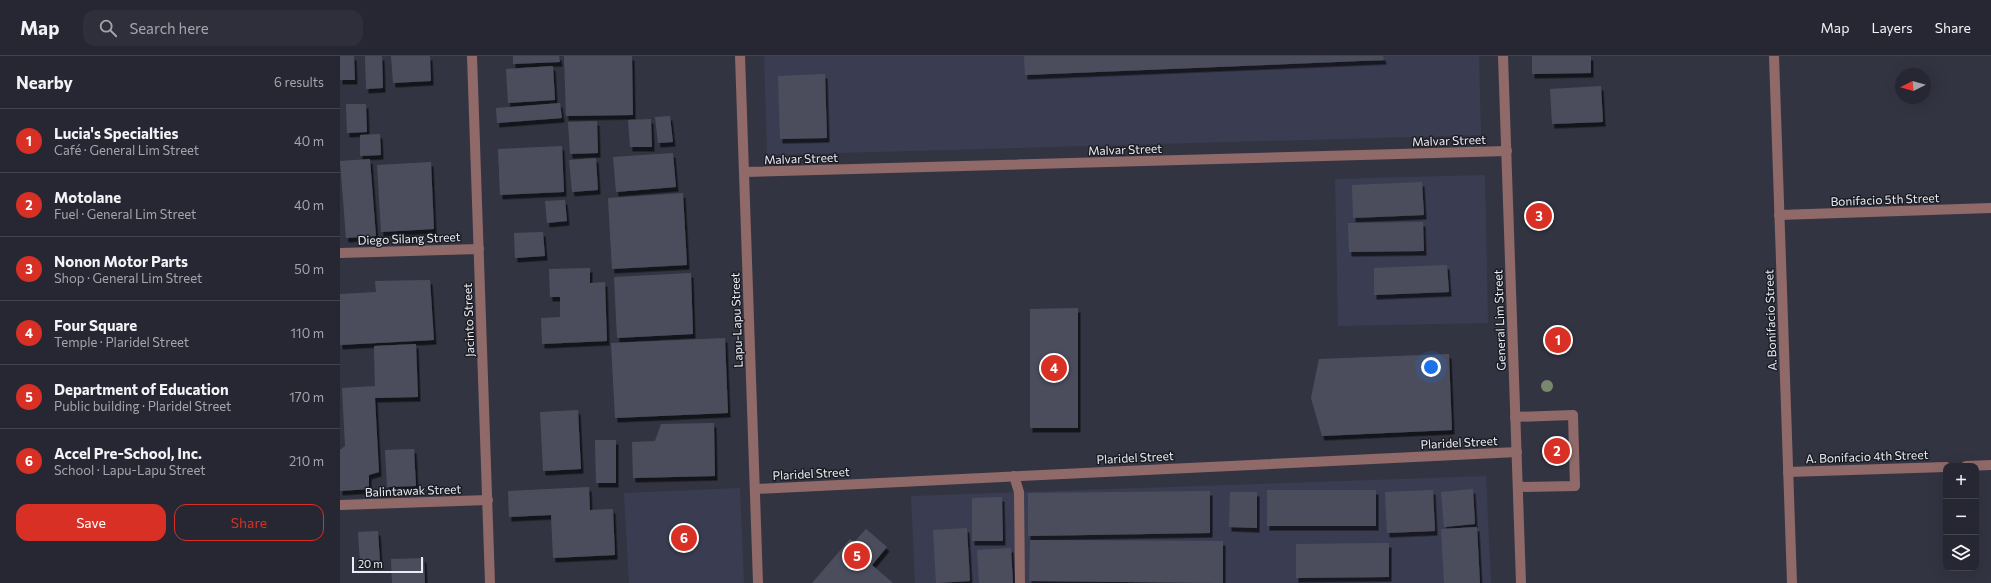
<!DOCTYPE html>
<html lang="en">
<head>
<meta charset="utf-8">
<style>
	body { margin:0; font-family:Commissioner,sans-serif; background:#2e2f3a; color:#f1f3f6 }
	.controls { position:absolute; right:12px; bottom:12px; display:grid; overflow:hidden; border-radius:8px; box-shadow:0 4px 16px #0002 }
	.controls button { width:36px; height:36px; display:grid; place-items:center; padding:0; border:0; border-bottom:1px solid #42444d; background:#262732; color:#f1f3f6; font:20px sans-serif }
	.compass { position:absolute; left:1555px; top:12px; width:36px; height:36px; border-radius:50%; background:#262732; box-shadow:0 4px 16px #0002; rotate:265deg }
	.scale { position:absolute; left:12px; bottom:10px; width:71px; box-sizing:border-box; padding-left:4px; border:2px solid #ebecf6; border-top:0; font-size:11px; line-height:14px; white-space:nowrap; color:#ebecf6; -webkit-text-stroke:3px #1c1d23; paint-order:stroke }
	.you { position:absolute; left:1091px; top:311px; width:14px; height:14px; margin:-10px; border:3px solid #fff; border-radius:50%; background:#1a73e8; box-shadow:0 0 0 6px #1a73e833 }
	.badge { display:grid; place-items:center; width:26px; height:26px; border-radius:50%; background:#d93025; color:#fff; font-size:13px; font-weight:700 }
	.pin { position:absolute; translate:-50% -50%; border:2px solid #fff; box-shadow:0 1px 4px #0006 }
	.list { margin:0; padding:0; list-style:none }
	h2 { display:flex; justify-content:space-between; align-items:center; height:52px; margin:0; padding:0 16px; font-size:17px }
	h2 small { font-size:13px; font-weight:400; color:#a4a5ac }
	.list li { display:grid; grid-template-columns:26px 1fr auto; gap:12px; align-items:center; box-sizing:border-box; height:64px; padding:0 16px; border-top:1px solid #42444d }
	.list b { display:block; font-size:15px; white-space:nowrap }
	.list p { margin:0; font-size:13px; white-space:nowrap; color:#a4a5ac }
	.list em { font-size:13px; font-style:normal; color:#a4a5ac }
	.actions { display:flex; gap:8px; padding:12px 16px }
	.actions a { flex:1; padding:9px 0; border:1px solid #d93025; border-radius:12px; text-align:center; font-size:14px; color:#d93025 }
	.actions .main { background:#d93025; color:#fff }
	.icon { flex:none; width:22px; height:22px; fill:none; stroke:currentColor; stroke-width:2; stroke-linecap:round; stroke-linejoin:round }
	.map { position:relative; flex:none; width:1651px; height:527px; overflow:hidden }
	header { display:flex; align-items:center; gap:24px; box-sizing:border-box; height:56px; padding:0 20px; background:#262732; border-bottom:1px solid #42444d }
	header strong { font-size:19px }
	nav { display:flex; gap:22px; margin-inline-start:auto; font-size:14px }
	.search { width:280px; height:36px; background:#2e2f3a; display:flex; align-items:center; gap:10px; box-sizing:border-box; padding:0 14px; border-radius:12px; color:#a4a5ac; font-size:15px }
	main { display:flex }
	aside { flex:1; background:#262732 }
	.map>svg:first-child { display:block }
	.built { fill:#3a3c51 }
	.building { fill:#4c4e5d; filter:url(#shadow) }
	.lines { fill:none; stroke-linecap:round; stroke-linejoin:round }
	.service { stroke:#906a68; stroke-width:10 }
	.minor { stroke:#906a68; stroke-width:10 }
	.tertiary { stroke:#906a68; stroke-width:10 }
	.tree { fill:#7a876f }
	.labels { text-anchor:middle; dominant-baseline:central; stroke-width:3; stroke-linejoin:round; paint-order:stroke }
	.street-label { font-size:12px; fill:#ebecf6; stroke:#1c1d23 }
</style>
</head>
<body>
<header>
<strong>Map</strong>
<div class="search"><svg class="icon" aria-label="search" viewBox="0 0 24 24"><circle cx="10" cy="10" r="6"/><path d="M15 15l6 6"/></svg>Search here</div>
<nav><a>Map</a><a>Layers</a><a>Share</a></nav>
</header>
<main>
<aside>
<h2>Nearby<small>6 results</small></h2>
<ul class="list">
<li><span class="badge">1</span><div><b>Lucia's Specialties</b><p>Café · General Lim Street</p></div><em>40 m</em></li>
<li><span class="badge">2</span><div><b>Motolane</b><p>Fuel · General Lim Street</p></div><em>40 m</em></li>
<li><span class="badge">3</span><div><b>Nonon Motor Parts</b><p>Shop · General Lim Street</p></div><em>50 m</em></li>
<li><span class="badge">4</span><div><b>Four Square</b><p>Temple · Plaridel Street</p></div><em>110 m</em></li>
<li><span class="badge">5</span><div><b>Department of Education</b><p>Public building · Plaridel Street</p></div><em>170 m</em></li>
<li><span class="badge">6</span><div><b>Accel Pre-School, Inc.</b><p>School · Lapu-Lapu Street</p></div><em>210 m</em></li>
</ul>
<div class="actions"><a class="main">Save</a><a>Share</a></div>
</aside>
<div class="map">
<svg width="1651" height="527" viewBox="0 0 1651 527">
	<defs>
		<filter id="shadow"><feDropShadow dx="2.5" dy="4.5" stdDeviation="0" flood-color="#0009"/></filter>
	</defs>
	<rect width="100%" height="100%" fill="#333442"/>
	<g class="built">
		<path d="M424 0H1139L1141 79 427 99Z"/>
		<path d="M1145 119 1148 267 998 270 995 123Z"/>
		<path d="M1146 420 1151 527H575L571 440Z"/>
		<path d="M400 432 404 527H289L284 437Z"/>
	</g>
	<g class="building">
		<path d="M0 0H14L15 24H0Z"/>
		<path d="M25 0H42L43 32 26 33Z"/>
		<path d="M51 0H90L91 25 53 27Z"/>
		<path d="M173 0H219L220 6 173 8Z"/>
		<path d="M224 0H292L293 59 226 60Z"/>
		<path d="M684 0H1043L1044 4 685 19Z"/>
		<path d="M1192 0H1251V17L1192 18Z"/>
		<path d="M213 10 215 44 168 47 166 13Z"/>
		<path d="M485 18 487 82 440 83 438 20Z"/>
		<path d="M1261 30 1263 66 1212 68 1210 33Z"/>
		<path d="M220 47 222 62 157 67 156 52Z"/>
		<path d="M6 48H26L27 76 7 77Z"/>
		<path d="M330 60 333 86 318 87 315 61Z"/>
		<path d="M311 63 312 91H290L288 64Z"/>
		<path d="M257 65 258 97 230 98 228 66Z"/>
		<path d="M40 78 41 99 20 100V79Z"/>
		<path d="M222 90 224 136 160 139 158 93Z"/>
		<path d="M333 97 336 131 276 136 273 101Z"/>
		<path d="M256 102 258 134 232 136 229 104Z"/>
		<path d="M30 103 36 180 6 182 0 105Z"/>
		<path d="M91 106 94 173 41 176 37 109Z"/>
		<path d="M1082 126 1084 159 1013 162 1012 129Z"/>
		<path d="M343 137 347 209 272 213 268 142Z"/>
		<path d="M225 144 227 165 207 167 205 145Z"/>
		<path d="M1083 166 1084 195 1009 196 1008 167Z"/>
		<path d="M203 176 205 200 175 202 174 177Z"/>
		<path d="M1107 209 1109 236 1034 239V212Z"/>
		<path d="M250 212V227L265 226 267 285 202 288 201 262 220 261V241H210L209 213Z"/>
		<path d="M351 217 353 278 277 282 274 221Z"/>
		<path d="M90 224 94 284 0 289V238L36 236 35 225Z"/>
		<path d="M738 252V372H690V253Z"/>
		<path d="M385 282 388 357 275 362 271 287Z"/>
		<path d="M76 288 78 341 35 342 39 416 29 419V433L0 435V394L5 390 2 332 35 330V336L34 290Z"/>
		<path d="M1109 298 1112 374 982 380 971 342 979 303Z"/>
		<path d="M238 354 241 413 203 415 200 356Z"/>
		<path d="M374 367 375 420 293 422 292 386 315 385 321 368Z"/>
		<path d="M255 384H276V427H256Z"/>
		<path d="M74 393 76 430 47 431 45 394Z"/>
		<path d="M249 431 250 454 273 453 275 499 213 502 211 459 169 461 168 435Z"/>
		<path d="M1133 433 1135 468 1104 471 1101 436Z"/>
		<rect x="927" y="434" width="109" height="36"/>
		<path d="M1093 434 1095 475 1047 477 1045 436Z"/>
		<path d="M870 435V477L688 480V437Z"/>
		<path d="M890 436H917V472L889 471Z"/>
		<path d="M662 441 663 485H632V442Z"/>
		<path d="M1137 471 1140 527H1104L1101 473Z"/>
		<path d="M627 472 630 525 596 527 593 474Z"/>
		<path d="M526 473 547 491 532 509 553 527H472L510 483 514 486Z"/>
		<path d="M38 475 40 505 20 506 18 476Z"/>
		<path d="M690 484 883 485V527L689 525Z"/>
		<path d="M1049 487V521L956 522V488Z"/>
		<path d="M671 492 673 527H639L637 494Z"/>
		<path d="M84 502 85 527H52L51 503Z"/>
	</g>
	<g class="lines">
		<g class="service">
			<path d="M1175 361 1233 359 1235 430 1178 431"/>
			<path d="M674 420 679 436 680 527"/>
		</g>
		<g class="minor">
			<path d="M132 0 150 527"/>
			<path d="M1434 0 1452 527"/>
			<path d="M404 116 1167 95"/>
			<path d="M1439 159 1651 152"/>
			<path d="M0 197 139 193"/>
			<path d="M1626 410 1651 409"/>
			<path d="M1448 416 1606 411"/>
			<path d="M415 433 1177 396"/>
			<path d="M0 449 148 444"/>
		</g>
		<g class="tertiary">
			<path d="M400 0 418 527"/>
			<path d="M1163 0 1181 527"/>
		</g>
	</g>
	<circle class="tree" cx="1207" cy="330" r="6"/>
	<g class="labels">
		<g class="street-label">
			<text transform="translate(1109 84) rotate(-2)">Malvar Street</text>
			<text transform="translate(785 93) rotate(-2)">Malvar Street</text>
			<text transform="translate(461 102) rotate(-2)">Malvar Street</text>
			<text transform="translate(1545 143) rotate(-2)">Bonifacio 5th Street</text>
			<text transform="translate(69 182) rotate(-2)">Diego Silang Street</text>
			<text transform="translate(128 264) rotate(-92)">Jacinto Street</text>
			<text transform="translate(396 264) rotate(-92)">Lapu-Lapu Street</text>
			<text transform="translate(1159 264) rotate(-92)">General Lim Street</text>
			<text transform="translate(1430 264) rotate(-92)">A. Bonifacio Street</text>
			<text transform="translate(1119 386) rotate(-3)">Plaridel Street</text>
			<text transform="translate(1527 400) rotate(-2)">A. Bonifacio 4th Street</text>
			<text transform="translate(795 401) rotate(-3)">Plaridel Street</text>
			<text transform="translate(471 417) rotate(-3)">Plaridel Street</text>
			<text transform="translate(73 434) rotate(-2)">Balintawak Street</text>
		</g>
	</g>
</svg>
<div class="controls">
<button>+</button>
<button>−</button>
<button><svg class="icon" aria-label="layers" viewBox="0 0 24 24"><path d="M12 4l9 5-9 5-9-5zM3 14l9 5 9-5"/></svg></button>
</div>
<svg class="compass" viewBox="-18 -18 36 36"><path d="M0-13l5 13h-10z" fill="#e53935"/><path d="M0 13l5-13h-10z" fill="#a4a5ac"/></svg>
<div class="scale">20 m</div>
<div class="you"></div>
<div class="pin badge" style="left:1218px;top:284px">1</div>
<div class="pin badge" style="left:1217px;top:395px">2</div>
<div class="pin badge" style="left:1199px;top:160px">3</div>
<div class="pin badge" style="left:714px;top:312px">4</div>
<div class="pin badge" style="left:517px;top:500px">5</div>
<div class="pin badge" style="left:344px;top:482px">6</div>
</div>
</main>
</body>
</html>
